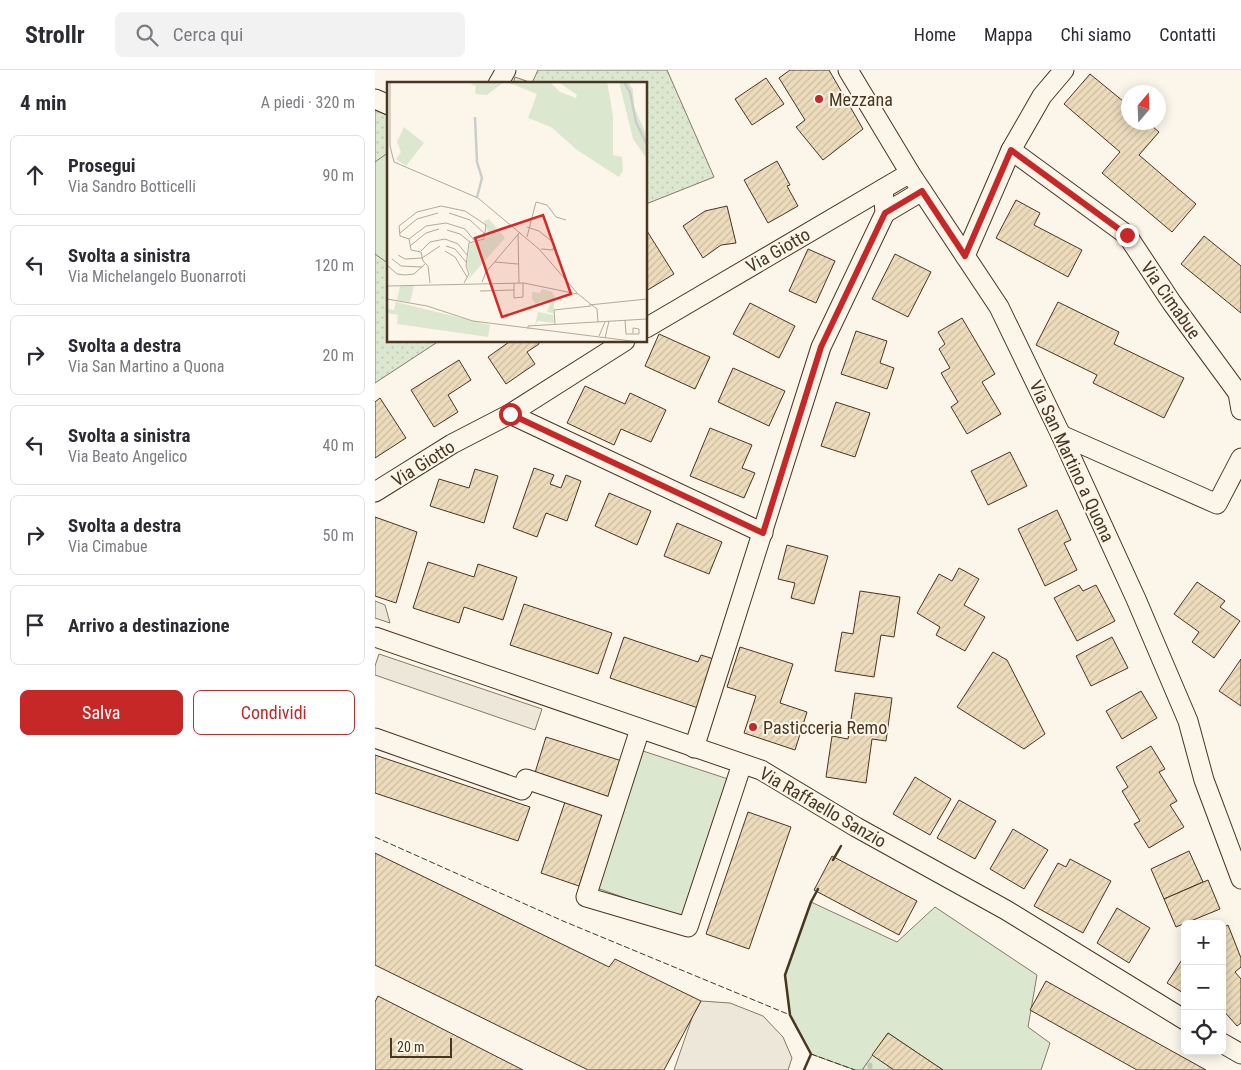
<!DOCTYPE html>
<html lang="it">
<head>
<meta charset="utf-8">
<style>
	body { margin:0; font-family:"Roboto Condensed",sans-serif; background:#f2f2f3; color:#2b2b33 }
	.controls { position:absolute; right:15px; bottom:15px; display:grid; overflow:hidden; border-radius:8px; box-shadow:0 2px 12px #0003 }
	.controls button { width:45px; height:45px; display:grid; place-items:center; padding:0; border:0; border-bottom:1px solid #e1e1e2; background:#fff; color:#2b2b33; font:25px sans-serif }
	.compass { position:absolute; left:746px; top:15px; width:45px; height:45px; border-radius:50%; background:#fff; box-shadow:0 2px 12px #0003; rotate:19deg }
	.scale { position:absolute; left:15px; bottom:12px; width:62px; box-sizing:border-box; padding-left:5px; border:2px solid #4a3520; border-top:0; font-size:14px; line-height:18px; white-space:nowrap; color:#4a3520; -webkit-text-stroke:4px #fbf6e9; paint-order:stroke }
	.stop { position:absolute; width:15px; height:15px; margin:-11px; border:4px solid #c62828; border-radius:50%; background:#fff }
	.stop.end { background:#c62828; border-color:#fff; box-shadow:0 1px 5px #0008 }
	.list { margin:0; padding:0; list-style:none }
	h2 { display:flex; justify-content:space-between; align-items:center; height:65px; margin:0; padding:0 20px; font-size:21px }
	h2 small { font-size:16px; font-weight:400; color:#7c7c81 }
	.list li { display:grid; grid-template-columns:32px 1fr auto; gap:15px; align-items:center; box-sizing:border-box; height:80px; margin:0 10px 10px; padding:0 10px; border:1px solid #e1e1e2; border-radius:8px }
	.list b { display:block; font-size:19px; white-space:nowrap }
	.list p { margin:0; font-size:16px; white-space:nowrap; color:#7c7c81 }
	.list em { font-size:16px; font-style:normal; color:#7c7c81 }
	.actions { display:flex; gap:10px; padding:15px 20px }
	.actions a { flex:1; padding:11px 0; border:1px solid #c62828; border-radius:8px; text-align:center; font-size:18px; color:#c62828 }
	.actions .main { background:#c62828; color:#fff }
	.icon { flex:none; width:28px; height:28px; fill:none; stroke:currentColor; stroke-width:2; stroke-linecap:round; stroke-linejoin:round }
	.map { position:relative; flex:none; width:866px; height:1000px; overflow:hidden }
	header { display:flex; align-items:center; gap:30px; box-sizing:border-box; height:70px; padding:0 25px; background:#fff; border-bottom:1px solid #e1e1e2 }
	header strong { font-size:24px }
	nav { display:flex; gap:28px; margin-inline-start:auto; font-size:18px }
	.search { width:350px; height:45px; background:#f2f2f3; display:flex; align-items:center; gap:12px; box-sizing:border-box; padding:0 18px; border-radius:8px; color:#7c7c81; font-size:19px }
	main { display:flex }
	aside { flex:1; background:#fff }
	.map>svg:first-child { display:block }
	.grass { fill:url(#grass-dots); stroke:#887966 }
	.cemetery { fill:url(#cemetery-stones); stroke:#887966 }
	.park { fill:#dce7d0; stroke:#887966 }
	.parking { fill:#ede7d9; stroke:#887966 }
	.building { fill:url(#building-hatch); stroke:#4a3520 }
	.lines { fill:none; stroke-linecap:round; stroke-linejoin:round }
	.street-casing { stroke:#4a3520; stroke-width:21 }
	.street { stroke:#fbf6e9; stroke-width:19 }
	.fence { stroke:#4a3520; stroke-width:1; stroke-dasharray:6 2.5; stroke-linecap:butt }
	.wall { stroke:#4a3520; stroke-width:2.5 }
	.route { stroke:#c62828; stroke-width:6 }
	.poi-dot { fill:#c62828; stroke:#fbf6e9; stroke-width:2 }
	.labels { text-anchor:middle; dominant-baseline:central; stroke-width:4; stroke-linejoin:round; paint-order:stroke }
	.poi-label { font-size:18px; fill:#4a3520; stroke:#fbf6e9; text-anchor:start }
	.street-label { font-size:18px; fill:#4a3520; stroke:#fbf6e9 }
	.inset-river { fill:none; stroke:#c9cecd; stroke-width:2.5 }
	.inset-road { fill:none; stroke:#b4a999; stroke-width:1 }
	.view { fill:#d62828; fill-opacity:0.15; stroke:#d62828; stroke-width:2.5 }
	.inset-edge { fill:none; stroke:#4a3520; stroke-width:2.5 }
</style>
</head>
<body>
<header>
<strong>Strollr</strong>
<div class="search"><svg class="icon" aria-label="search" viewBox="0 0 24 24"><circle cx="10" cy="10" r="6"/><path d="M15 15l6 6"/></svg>Cerca qui</div>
<nav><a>Home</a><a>Mappa</a><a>Chi siamo</a><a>Contatti</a></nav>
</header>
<main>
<aside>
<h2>4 min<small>A piedi · 320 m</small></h2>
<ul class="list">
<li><svg class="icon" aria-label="ahead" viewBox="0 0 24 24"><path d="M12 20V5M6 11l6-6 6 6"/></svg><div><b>Prosegui</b><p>Via Sandro Botticelli</p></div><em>90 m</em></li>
<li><svg class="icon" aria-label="left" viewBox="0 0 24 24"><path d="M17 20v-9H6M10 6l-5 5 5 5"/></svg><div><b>Svolta a sinistra</b><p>Via Michelangelo Buonarroti</p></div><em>120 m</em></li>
<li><svg class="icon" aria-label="right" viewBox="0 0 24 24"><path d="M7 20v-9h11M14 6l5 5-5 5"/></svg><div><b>Svolta a destra</b><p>Via San Martino a Quona</p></div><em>20 m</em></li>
<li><svg class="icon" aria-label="left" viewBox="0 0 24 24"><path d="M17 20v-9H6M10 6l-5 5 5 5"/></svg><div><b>Svolta a sinistra</b><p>Via Beato Angelico</p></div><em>40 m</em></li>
<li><svg class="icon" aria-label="right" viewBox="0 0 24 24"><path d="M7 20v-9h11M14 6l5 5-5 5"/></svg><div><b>Svolta a destra</b><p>Via Cimabue</p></div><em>50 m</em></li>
<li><svg class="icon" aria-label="arrive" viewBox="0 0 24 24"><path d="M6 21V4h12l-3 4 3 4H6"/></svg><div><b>Arrivo a destinazione</b></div></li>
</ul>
<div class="actions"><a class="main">Salva</a><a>Condividi</a></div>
</aside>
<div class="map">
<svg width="866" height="1000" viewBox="0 0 866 1000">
	<defs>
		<pattern id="grass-dots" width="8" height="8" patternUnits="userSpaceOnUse" patternTransform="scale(1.25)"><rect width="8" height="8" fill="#dce7d0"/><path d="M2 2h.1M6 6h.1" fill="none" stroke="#bec7b2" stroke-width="1.8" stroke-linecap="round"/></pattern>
		<pattern id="cemetery-stones" width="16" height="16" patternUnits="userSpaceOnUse" patternTransform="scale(1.25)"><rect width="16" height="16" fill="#dce7d0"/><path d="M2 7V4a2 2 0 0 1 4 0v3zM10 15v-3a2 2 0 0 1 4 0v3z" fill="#bec7b2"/></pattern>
		<pattern id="building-hatch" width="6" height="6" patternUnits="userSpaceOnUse" patternTransform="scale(1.25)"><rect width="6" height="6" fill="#ecdcbc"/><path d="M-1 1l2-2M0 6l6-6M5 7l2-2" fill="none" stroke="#ccbda1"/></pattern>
	</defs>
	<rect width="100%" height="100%" fill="#fbf6e9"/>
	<g class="grass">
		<path d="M163 0H292L339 107 271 134V14H138L140 7 157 13Z"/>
		<path d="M0 40 14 46V271H64L0 313Z"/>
	</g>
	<path class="cemetery" d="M513 963 568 1000H487Z"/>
	<g class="park">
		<path d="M14 82V194L0 184V92Z"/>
		<path d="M268 681 353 709 306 848 222 818Z"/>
		<path d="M436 832 522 872 560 837 662 905 653 957 675 973 666 1000H568L513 963 487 1000H480L436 984 415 945 410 905Z"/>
	</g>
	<g class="parking">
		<path d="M0 531 10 535 15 553 0 548Z"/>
		<path d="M4 584 167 639 160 660 0 605V596Z"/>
		<path d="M326 931 355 933 388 946 408 967 417 988 413 1000H299L318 945Z"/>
	</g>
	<g class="building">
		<path d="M415 0H454L488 59 448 90 421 57 430 50 404 8Z"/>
		<path d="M715 4 754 36V52H772L784 62 764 85 821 134 797 162 727 103 745 82 689 34Z"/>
		<path d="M391 8 409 34 377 55 360 29Z"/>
		<path d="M402 91 415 115 412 116 423 136 393 153 369 110Z"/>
		<path d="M641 130 665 143 659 155 707 180 693 207 621 168Z"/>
		<path d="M352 136 361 173 346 175 328 188 308 156 330 141Z"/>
		<path d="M272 161 299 204 271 221V162Z"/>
		<path d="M829 166 866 196V243L806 194Z"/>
		<path d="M433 179 460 191 441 233 414 221Z"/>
		<path d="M520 184 556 202 533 247 497 229Z"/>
		<path d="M683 232 744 262 739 274 809 308 789 348 718 313 722 305 661 275Z"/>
		<path d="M375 233 420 256 404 288 358 264Z"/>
		<path d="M587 248 620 304 607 312 626 344 592 364 576 337 583 332 566 303 575 298 564 279 570 274 563 262Z"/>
		<path d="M481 261 512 271 505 293 519 298 512 319 466 304Z"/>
		<path d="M284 264 335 287 320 319 270 296Z"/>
		<path d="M134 271H163L164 274 152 282 160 294 131 314 113 287 134 272Z"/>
		<path d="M84 290 96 310 73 325 83 342 59 357 36 320Z"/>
		<path d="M358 298 410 321 394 356 343 332Z"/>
		<path d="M210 316 250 334 255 323 291 340 276 372 246 359 239 375 192 353Z"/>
		<path d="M5 328 31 368 0 388V332Z"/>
		<path d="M461 332 495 343 480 387 446 376Z"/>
		<path d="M335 358 377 375 367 398 380 403 369 428 315 406Z"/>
		<path d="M635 382 652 416 613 435 596 401Z"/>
		<path d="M159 398 179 405 175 414 186 418 191 405 206 411 192 451 171 443 162 467 138 458Z"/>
		<path d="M100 399 123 406 109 453 55 436 64 409 94 418Z"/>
		<path d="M234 423 276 441 262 475 220 456Z"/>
		<path d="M682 440 696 470 689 473 702 500 670 516 643 459Z"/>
		<path d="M0 447 42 462 21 533 0 526Z"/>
		<path d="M302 453 347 472 334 504 289 486Z"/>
		<path d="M412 475 453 486 439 534 416 528 420 513 403 509Z"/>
		<path d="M53 492 99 507 103 494 142 507 128 550 89 537 84 553 38 538Z"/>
		<path d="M584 498 604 509 589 535 610 547 590 581 561 565 565 557 542 543 564 504 577 511Z"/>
		<path d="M822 512 850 531 845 537 865 551 839 588 817 572 824 562 799 544Z"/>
		<path d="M704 515 708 521 721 515 740 551 702 571 679 528Z"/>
		<path d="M485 521 525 527 519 567 506 565 499 607 460 601 467 562 478 564Z"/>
		<path d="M149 534 237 563 223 604 135 575Z"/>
		<path d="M249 567 323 592 326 585 342 590 326 639 235 608Z"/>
		<path d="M737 567 753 598 716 616 701 586Z"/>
		<path d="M365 577 418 594 405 633 432 642 420 680 369 663 381 626 352 617Z"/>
		<path d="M618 582 632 590 670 664 649 679 582 637Z"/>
		<path d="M866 589V636L844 621Z"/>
		<path d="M766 621 782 648 747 669 731 641Z"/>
		<path d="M480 623 517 628 511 671 497 669 491 713 451 707 457 666 473 669Z"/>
		<path d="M171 667 247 691 235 730 159 706Z"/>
		<path d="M776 676 790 699 784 702 802 731 795 735 809 757 774 778 759 754 765 751 747 721 753 717 741 697Z"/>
		<path d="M0 685 155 737 143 771 0 723Z"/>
		<path d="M540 707 576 729 555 765 518 744Z"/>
		<path d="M584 730 621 751 600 789 562 768Z"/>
		<path d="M190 732 228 745 204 816 166 803Z"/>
		<path d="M373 742 416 757 374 879 331 864Z"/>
		<path d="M638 759 673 780 649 819 615 799Z"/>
		<path d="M814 781 828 812 789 829 776 799Z"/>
		<path d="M0 783 234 897 240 889 326 931 289 1000H213L0 895Z"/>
		<path d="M457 786 542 831 524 865 439 820Z"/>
		<path d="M695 789 736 811 708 863 659 836 683 793 691 797Z"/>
		<path d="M833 810 845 839 801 857 789 829Z"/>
		<path d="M742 838 775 858 754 893 722 873Z"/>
		<path d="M853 855 866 888V897L860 902 866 909V953L862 956 847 939V858Z"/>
		<path d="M810 885V924L792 913Z"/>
		<path d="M671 911 831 1000H762L655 940Z"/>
		<path d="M3 926 148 1000H0V932Z"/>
		<path d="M513 963 568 1000H519L497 985Z"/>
	</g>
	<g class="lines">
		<g class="street-casing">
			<g id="street">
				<path d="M473 0 535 103 624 237 686 365 761 529 813 651 829 710 866 809"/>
				<path d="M123 14 131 0"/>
				<path d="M0 29 14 35"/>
				<path d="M636 80 752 165 797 233 863 323 866 340"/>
				<path d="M510 143 547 121"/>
				<path d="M590 186 636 80 667 26 689 0"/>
				<path d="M271 258 535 103"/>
				<path d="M135 344 388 463"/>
				<path d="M686 365 842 434 866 388"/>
				<path d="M0 422 77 374 135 344 250 271"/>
				<path d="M0 567 386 700 481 757 631 840 810 950"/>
				<path d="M265 659 211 827 313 857 367 694"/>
				<path d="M0 668 147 720 151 709 239 739"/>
				<path d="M319 678 446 277 510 143 508 119"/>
				<path d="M847 973 866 984"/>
			</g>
		</g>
		<use href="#street" class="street"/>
		<g class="fence">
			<path d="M0 767 188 851 415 945"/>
			<path d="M436 984 480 1000"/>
		</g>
		<g class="wall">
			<path d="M458 790 466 776"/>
			<path d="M429 1000 436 984 415 945 410 905 436 832 443 819"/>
		</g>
	</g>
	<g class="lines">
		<path class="route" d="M135 344 388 463 446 277 510 143 547 121 590 186 636 80 752 165"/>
	</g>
	<g class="poi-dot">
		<circle cx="444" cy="29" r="5"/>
		<circle cx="378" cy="657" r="5"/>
	</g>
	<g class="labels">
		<g class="poi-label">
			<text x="454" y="29">Mezzana</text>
			<text x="388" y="657">Pasticceria Remo</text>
		</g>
		<g class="street-label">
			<text transform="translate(403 180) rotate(-30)">Via Giotto</text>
			<text transform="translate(796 230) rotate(55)">Via Cimabue</text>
			<text transform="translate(697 391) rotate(65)">Via San Martino a Quona</text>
			<text transform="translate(48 393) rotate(-32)">Via Giotto</text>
			<text transform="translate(448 737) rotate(30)">Via Raffaello Sanzio</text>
		</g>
	</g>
	<g transform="translate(12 12)">
		<rect width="260" height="260" fill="#fbf6e9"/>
		<path d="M102 137 118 156 80 199 84 192 80 184 83 162 98 157 101 150 97 139ZM13 204H27L23 220 10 218ZM9 220 103 243 101 255 10 242 11 233 0 231V227L7 228Z" fill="#dce7d0"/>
		<path d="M117 0 100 13 88 12 89 4 83 2ZM120 0H163L173 10 189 16 190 13 171 0H220L226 33V73L235 75 236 89 232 95 190 68 164 45 141 36 150 12ZM232 0H242L246 8 247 25 260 54V77L246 57Z" fill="#dce7d0"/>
		<path d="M17 45 37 61 19 84 9 77 14 70 10 60Z" fill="#dce7d0"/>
		<path d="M155 207 165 210 168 215 166 231 160 230 163 221 155 219 149 222 145 217V210L153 211ZM151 230 166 233 167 241 151 239 148 243Z" fill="#dce7d0"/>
		<path class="inset-river" d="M237 0 243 10 249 40 260 63M88 35 90 80 95 96 90 115"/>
		<path class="inset-road" d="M3 0V64L7 80 91 116 152 167 191 212 210 227 211 240M62 131 83 138 98 152M140 145 152 149 167 161 166 168 154 167M60 148 73 152 83 160M13 151 30 137 51 131M131 152 132 201M140 155 149 120 160 123 169 135 179 138M22 157 39 144 59 141 78 147 87 158M23 164 39 151 52 147M59 164 68 167 79 180M34 169 43 160 58 157 71 162 80 173M58 169 68 175 80 195M11 173 18 177 35 176 53 164M5 177 14 184 35 185M108 180 131 182M0 183 10 192 18 193 27 192 38 182M95 200 99 190 133 150M43 201 41 184 36 179 34 170 24 168 22 157 13 154 12 144 30 130 54 124 78 129 99 143 97 157 82 161 79 184 82 192 77 201M127 201V216L136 215V201M0 204 137 201 190 212M93 209 127 208M0 217 40 224 86 239 252 260M202 223 260 217M238 238 239 252H252V247L246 246V251M168 242 167 228 204 224M141 247V244L260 237M212 254 218 240M218 256 222 239"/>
		<path class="view" d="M156 133 184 212 115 235 88 156Z"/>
		<rect width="260" height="260" class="inset-edge"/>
	</g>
</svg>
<div class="controls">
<button>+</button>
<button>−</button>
<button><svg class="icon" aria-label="locate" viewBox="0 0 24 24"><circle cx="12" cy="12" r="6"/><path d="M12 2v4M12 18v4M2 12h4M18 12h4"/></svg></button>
</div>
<svg class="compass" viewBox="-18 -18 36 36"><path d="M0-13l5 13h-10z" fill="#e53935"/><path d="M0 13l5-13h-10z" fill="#7c7c81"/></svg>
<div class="scale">20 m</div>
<div class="stop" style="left:135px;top:344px"></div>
<div class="stop end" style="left:752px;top:165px"></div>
</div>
</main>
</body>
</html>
